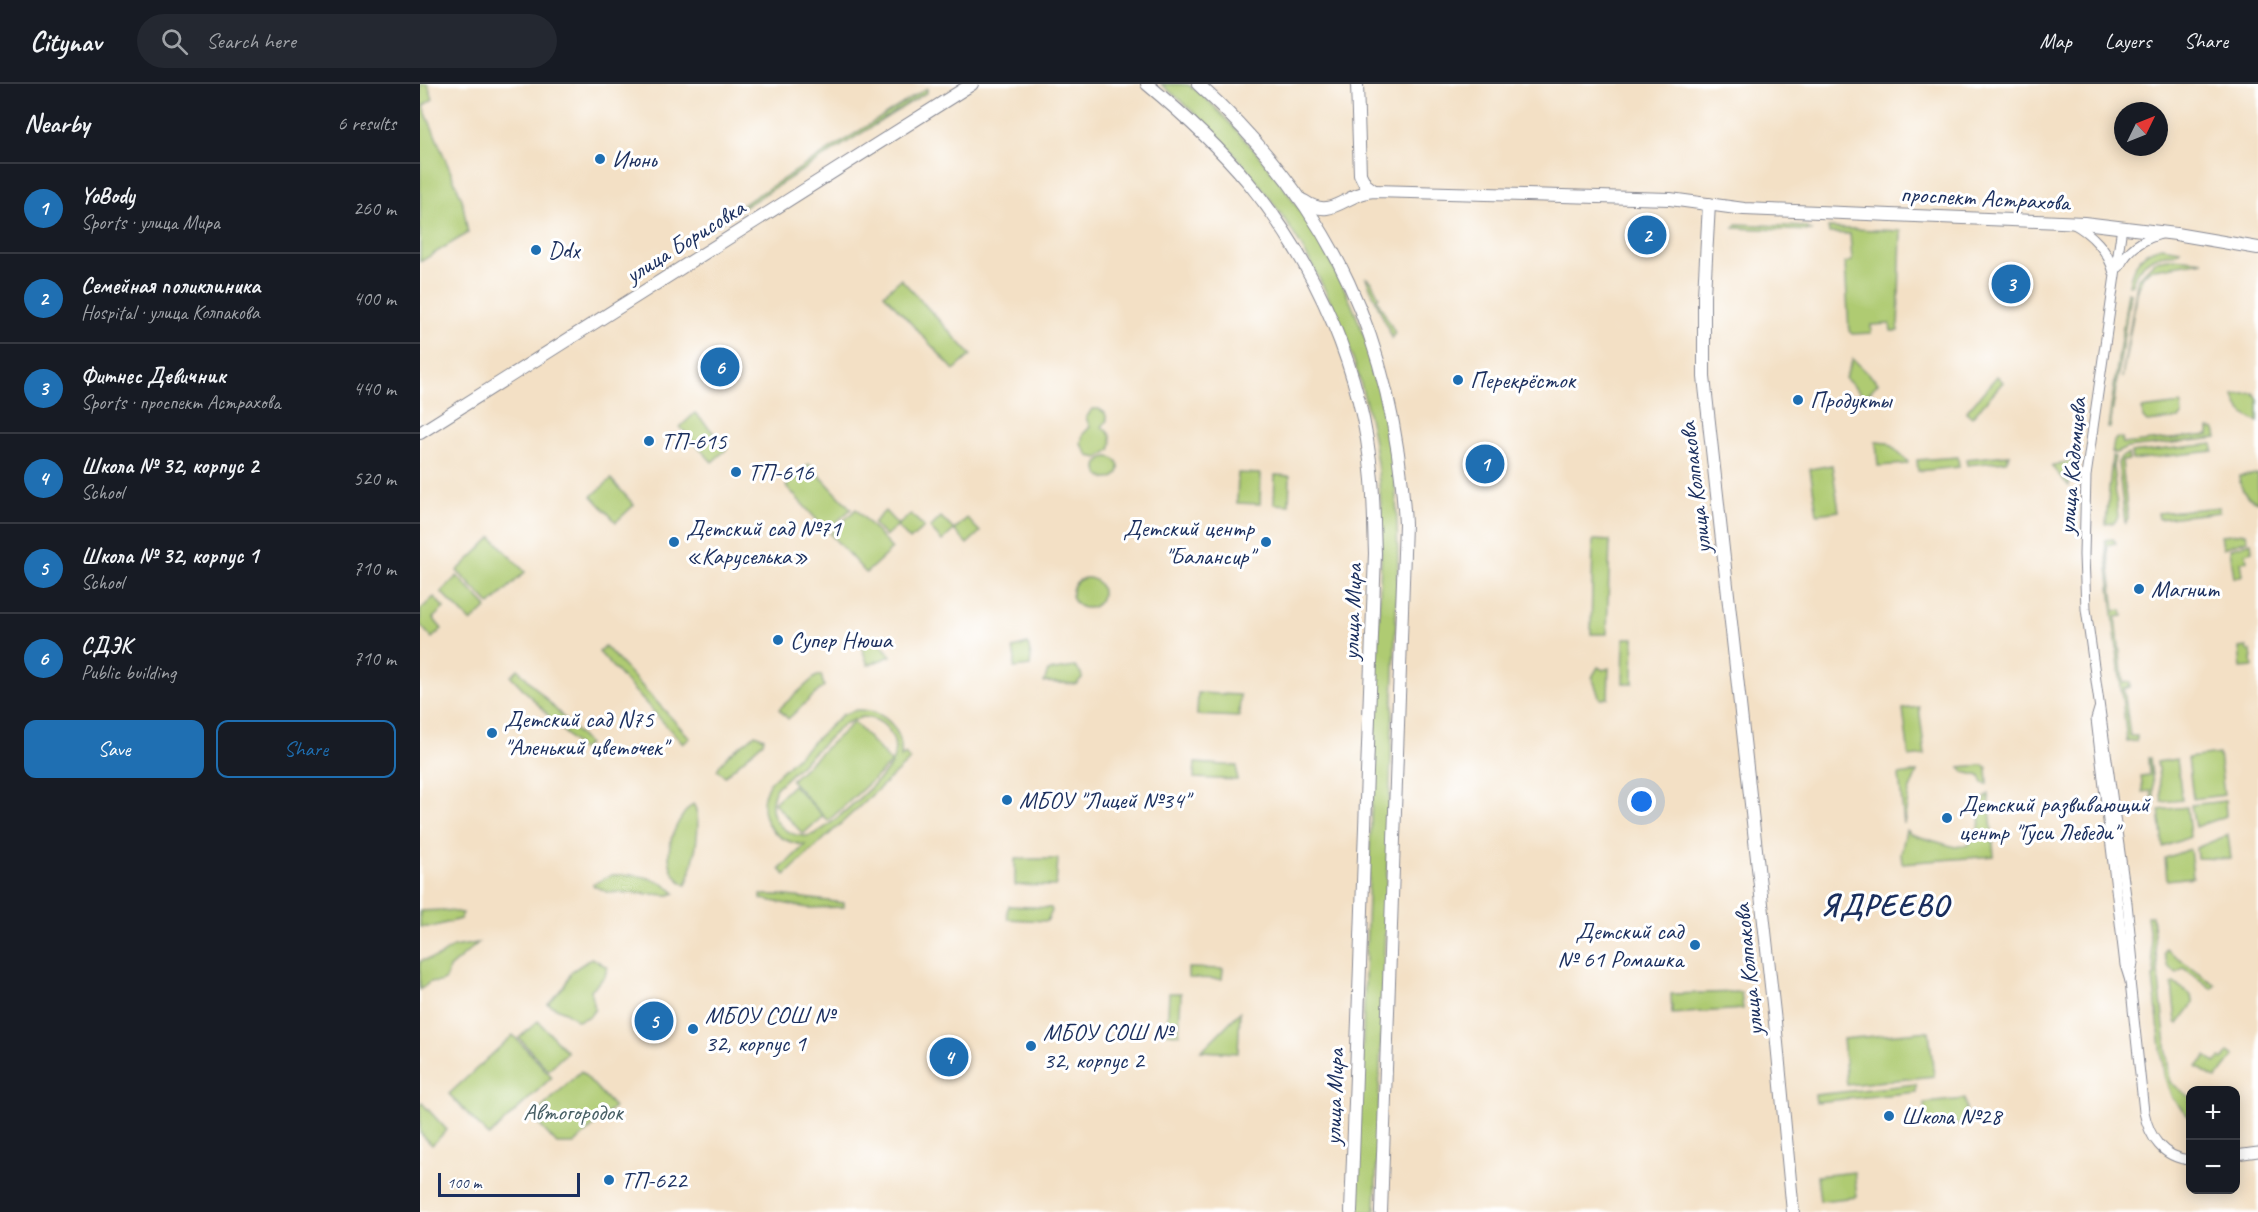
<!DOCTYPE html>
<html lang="en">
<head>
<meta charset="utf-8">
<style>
	body { margin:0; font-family:Caveat,sans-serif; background:#242831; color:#f1f3f6 }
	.controls { position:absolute; right:18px; bottom:18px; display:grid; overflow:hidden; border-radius:12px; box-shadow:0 3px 15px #0003 }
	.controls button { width:54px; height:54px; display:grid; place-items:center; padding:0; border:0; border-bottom:2px solid #363941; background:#171b24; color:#f1f3f6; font:30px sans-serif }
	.compass { position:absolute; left:1694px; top:18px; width:54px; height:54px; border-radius:50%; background:#171b24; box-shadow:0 3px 15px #0003; rotate:47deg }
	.scale { position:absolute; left:18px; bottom:15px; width:142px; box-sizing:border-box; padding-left:6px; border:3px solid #1b2f5e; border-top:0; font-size:16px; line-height:21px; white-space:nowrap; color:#1b2f5e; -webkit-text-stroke:4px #fff; paint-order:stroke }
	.you { position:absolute; left:1222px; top:718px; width:21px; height:21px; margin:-15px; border:4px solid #fff; border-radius:50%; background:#1a73e8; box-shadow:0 0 0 9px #1a73e833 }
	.badge { display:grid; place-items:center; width:39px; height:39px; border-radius:50%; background:#1f6fb2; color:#fff; font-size:20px; font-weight:700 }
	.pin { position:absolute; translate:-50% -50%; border:3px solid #fff; box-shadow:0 2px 6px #0006 }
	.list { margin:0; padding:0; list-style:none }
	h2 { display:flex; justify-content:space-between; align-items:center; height:78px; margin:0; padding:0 24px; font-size:26px }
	h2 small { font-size:20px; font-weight:400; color:#9ea1a6 }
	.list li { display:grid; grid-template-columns:39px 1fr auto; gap:18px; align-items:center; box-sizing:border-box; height:90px; padding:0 24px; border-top:2px solid #363941 }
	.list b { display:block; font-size:22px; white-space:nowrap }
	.list p { margin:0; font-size:20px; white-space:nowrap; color:#9ea1a6 }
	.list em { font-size:20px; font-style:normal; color:#9ea1a6 }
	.actions { display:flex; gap:12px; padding:18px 24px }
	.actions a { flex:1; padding:14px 0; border:2px solid #1f6fb2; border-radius:12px; text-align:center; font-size:21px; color:#1f6fb2 }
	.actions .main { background:#1f6fb2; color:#fff }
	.icon { flex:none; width:33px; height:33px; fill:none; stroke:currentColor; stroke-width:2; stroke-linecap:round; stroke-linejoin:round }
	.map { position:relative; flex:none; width:1838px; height:1128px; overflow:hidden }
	header { display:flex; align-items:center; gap:36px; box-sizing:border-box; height:84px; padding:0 30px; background:#171b24; border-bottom:2px solid #363941 }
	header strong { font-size:28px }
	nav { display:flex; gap:33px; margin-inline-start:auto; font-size:21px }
	.search { width:420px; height:54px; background:#242831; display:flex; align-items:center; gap:15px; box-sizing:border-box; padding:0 21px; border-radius:33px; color:#9ea1a6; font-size:22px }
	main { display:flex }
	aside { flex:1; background:#171b24 }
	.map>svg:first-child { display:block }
	.green { fill:#afcb72; stroke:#657d68; stroke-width:1.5; fill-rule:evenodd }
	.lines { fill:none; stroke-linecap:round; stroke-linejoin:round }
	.street-casing { stroke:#878892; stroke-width:11 }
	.secondary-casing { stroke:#878892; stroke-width:14 }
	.street { stroke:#fff; stroke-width:9 }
	.secondary { stroke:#fff; stroke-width:12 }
	.poi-dot { fill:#1f6fb2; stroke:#fff; stroke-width:2 }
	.labels { text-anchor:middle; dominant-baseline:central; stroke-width:6; stroke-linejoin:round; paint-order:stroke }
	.poi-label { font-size:24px; fill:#1b2f5e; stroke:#fff; text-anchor:start }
	.street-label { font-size:24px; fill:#1b2f5e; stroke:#fff }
	.park-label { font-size:24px; fill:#475e64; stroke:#fff }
	.district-label { font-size:30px; font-weight:bold; letter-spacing:1.5px; fill:#1b2f5e; stroke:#fff }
</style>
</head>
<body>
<header>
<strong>Citynav</strong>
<div class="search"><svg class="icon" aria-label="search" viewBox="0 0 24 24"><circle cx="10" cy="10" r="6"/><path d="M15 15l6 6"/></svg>Search here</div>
<nav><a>Map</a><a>Layers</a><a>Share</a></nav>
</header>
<main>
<aside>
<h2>Nearby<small>6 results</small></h2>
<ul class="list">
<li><span class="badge">1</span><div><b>YoBody</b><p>Sports · улица Мира</p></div><em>260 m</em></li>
<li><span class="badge">2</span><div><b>Семейная поликлиника</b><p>Hospital · улица Колпакова</p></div><em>400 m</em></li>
<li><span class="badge">3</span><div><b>Фитнес Девичник</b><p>Sports · проспект Астрахова</p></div><em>440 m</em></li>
<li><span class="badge">4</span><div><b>Школа № 32, корпус 2</b><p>School</p></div><em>520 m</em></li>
<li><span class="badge">5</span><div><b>Школа № 32, корпус 1</b><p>School</p></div><em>710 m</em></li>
<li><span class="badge">6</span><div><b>СДЭК</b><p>Public building</p></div><em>710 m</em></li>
</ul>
<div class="actions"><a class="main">Save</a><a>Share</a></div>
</aside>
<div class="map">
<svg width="1838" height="1128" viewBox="0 0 1838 1128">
	<rect width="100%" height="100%" fill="#fff"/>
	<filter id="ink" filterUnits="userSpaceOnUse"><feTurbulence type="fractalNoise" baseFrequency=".0167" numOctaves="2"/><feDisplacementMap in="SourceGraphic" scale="12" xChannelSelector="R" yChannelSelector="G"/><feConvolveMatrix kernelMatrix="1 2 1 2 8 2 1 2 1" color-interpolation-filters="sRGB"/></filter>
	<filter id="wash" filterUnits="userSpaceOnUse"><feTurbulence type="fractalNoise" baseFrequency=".008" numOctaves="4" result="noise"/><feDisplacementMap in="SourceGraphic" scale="24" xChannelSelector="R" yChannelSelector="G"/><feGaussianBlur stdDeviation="1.35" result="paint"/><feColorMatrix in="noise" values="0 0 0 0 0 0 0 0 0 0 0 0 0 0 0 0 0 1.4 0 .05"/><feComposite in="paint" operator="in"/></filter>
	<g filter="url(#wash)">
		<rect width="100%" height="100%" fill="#f3e0c5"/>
		<g class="green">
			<path d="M0 0H8L13 15 3 22 42 115 48 149 0 178Z"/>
			<path d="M741 0C749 0 762 0 768 1 783 7 815 45 827 58 895 134 946 230 967 331 976 379 977 428 978 476L955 1128H936L961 474C961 453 962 431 960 410 949 249 865 101 741 0Z"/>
			<path d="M507 4V8L286 147H281Z"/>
			<path d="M1317 140 1385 143 1391 147 1314 144Z"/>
			<path d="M1408 144 1481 147 1478 247H1471L1470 240 1451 241V249L1432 250 1429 247 1425 179 1432 177 1430 150 1409 149Z"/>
			<path d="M1742 163 1760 166C1755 171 1753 170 1746 170 1729 173 1715 184 1712 201H1709C1712 181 1721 167 1742 163Z"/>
			<path d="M1754 174 1783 177 1729 186 1723 192 1718 203 1702 294 1718 194 1735 177Z"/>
			<path d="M946 194 951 197 959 213 957 215 975 249 972 254Z"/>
			<path d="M481 195 551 271 534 286 464 210Z"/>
			<path d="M1708 208 1710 209 1690 344H1688Z"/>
			<path d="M1433 275 1458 299 1445 313 1425 294Z"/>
			<path d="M1577 292 1583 298 1552 333 1546 328Z"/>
			<path d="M1834 309 1838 315V338C1826 333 1816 324 1814 311Z"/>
			<path d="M1761 320 1762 331 1759 335 1727 338 1723 334 1722 325Z"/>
			<path d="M672 325H679L685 329 687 336 682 343C691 349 694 356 690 366L678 374 669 372 661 360 663 350 670 343 666 334Z"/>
			<path d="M275 329 308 364 292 378 260 343Z"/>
			<path d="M1789 345 1795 346 1797 354 1707 364 1696 369H1692L1694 357 1697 354 1702 355 1703 360 1789 351Z"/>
			<path d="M1456 358 1468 359 1488 378 1487 380 1458 382Z"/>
			<path d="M1793 360V367L1712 376 1711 369Z"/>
			<path d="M1708 370 1709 376 1702 377 1708 435 1705 439 1698 379 1701 373Z"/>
			<path d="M1590 371 1586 377 1547 381 1546 375Z"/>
			<path d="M1692 372 1695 373 1693 382 1698 433 1694 439 1686 440Z"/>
			<path d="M1538 373 1539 383 1498 387 1497 376Z"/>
			<circle cx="688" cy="384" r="11"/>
			<path d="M1652 376 1649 402 1631 382Z"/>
			<path d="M389 380 431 425 407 447 366 402Z"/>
			<path d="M1412 381 1419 427 1397 430 1390 385Z"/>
			<path d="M818 389 841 390 840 420 817 419Z"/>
			<path d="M1838 390V418C1825 413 1820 405 1819 392Z"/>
			<path d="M855 391 870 392 869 421 854 420Z"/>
			<path d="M191 395 214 421 196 438 172 412Z"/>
			<path d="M1799 423V428L1739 435 1738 429Z"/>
			<path d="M436 425 472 465 446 489 410 450Z"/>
			<path d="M465 427 478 441 491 430 504 443 490 456 477 442 465 452 453 439Z"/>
			<path d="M521 433 534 446 547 434 560 448 547 460 534 446 522 457 510 444Z"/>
			<path d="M1826 449 1828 456 1803 464 1801 451Z"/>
			<path d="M72 453 105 488 70 521 37 487Z"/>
			<path d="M1693 455 1696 459 1687 461 1695 527 1702 526 1703 532 1696 533 1703 599 1710 598V603L1704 605 1710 652H1717V655L1716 657 1707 658 1685 456Z"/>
			<path d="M1173 456 1190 457 1187 550H1171Z"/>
			<path d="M1831 458 1832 467 1826 469 1827 477 1821 478 1823 491 1814 494 1810 465Z"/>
			<path d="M37 492 67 523 51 538 21 508Z"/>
			<circle cx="667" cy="509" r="15"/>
			<path d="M14 513 24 524 13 534 22 545 12 554 0 541V526Z"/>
			<path d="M1204 554H1214L1213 599H1203Z"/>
			<path d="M457 555 471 572 448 581 441 562Z"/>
			<path d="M608 560 611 573 610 582 594 584 595 576 593 564Z"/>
			<path d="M185 562 270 654 263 660 179 568Z"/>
			<path d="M1827 563V567H1831L1833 583 1821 584 1819 564Z"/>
			<path d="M655 583 661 589 662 594 656 600 624 598 628 587Z"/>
			<path d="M1178 583 1183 586 1189 584 1188 614 1180 615 1172 593Z"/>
			<path d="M98 585 168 660 161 666 91 592Z"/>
			<path d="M401 591 404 602 368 635 359 625 395 593Z"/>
			<path d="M778 609 820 611 819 633 777 631Z"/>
			<path d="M1499 623 1505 671 1489 673 1483 625Z"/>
			<path d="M436 626C464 625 484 645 481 673L485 670 490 676 365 791 360 785 385 761C351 758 332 729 350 698L422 631ZM442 633C466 634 481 655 472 679L434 638 371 696 408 737 471 679V681C461 695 406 748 391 751 379 754 366 749 358 739 350 729 351 716 356 704L424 640Z"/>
			<path d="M335 650 344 654 343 658 305 692 297 686C305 669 322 663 335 650Z"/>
			<path d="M1799 670 1804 711 1773 715 1768 674Z"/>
			<path d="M1728 674H1730L1735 720 1733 721 1731 707 1723 708 1721 692 1729 691Z"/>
			<path d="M1757 675 1762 716 1742 718 1737 678Z"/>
			<path d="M775 679 817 682V696L774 694Z"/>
			<path d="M1563 681 1567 683 1568 700 1563 699 1560 692 1544 688 1540 683Z"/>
			<path d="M1497 688 1489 708 1484 740 1479 691Z"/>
			<path d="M373 701 403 732 383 750 354 719Z"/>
			<path d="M1569 710 1574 772 1482 779 1481 770 1486 746 1490 750 1535 763 1548 761C1566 746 1558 716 1569 710Z"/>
			<path d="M1805 717 1806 732 1775 743 1771 721Z"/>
			<path d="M273 720C284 734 273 785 266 801 235 784 252 738 273 720Z"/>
			<path d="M1767 723 1770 753 1743 763 1739 726Z"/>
			<path d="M1808 751 1811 775 1777 774 1776 764Z"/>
			<path d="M1770 765 1773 793 1747 796 1745 774Z"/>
			<path d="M595 775H638L636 802 595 801Z"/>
			<path d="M192 791C215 790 238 792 255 809L249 811 187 808 174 802 173 800Z"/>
			<path d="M341 811H359L424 819V823L388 824 341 815Z"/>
			<path d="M589 822 631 824 632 827 627 837 588 835 587 827Z"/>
			<path d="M23 826 43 829 40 835 12 843H0V827Z"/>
			<path d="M1727 832H1732L1750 998 1770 1013V1034L1752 1014 1744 991 1733 893 1735 892Z"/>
			<path d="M58 859 29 884C27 896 23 900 10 898L0 906V877L18 873 33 863Z"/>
			<path d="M1746 865 1795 901 1792 905 1764 884 1757 889 1748 882 1744 870Z"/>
			<path d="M172 874 187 883 185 892 171 906 175 925 170 932 158 937 145 928 128 920 144 902 152 887Z"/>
			<path d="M768 884 803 885 802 895 768 894Z"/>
			<path d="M1754 899C1762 905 1775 910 1773 920L1758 940 1756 938 1752 900Z"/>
			<path d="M1321 908 1323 925 1252 930 1251 910Z"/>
			<path d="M749 909H761L759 950 747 949Z"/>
			<path d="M820 928 818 969 781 967Z"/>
			<path d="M118 937 147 968 128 986 99 954Z"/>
			<path d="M1509 947 1514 992 1427 1001 1423 955Z"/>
			<path d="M93 951 132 993 69 1052 29 1010Z"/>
			<path d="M1808 968 1814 972 1796 995 1777 983 1786 972 1795 979 1800 974 1803 975Z"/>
			<path d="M161 987 194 1023 154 1060H137L112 1033Z"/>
			<path d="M1496 1000V1008L1396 1018 1395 1011Z"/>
			<path d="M1545 1015 1548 1040 1506 1044 1504 1019Z"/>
			<path d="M2 1019 27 1046 12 1061 0 1049V1021Z"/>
			<path d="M1434 1088 1437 1113 1400 1117 1397 1092Z"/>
		</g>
	</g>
	<g filter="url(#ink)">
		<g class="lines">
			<g class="street-casing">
				<g id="street">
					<path d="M1652 139C1671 149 1689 167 1694 189"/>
					<path d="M1702 143 1666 392 1664 471 1666 525 1707 819 1713 879 1710 897"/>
					<path d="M1699 183C1707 166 1723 155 1741 150"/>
					<path d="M1679 625 1676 635 1705 881 1710 897 1724 1028C1729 1053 1743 1074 1770 1076"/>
					<path d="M1816 1071 1838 1068"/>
				</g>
			</g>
			<g class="secondary-casing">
				<g id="secondary">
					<path d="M727 0C763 30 798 62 828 98 897 182 943 288 952 396 954 420 954 445 955 469L931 1128"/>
					<path d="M778 0C913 122 975 260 985 440L961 1128"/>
					<path d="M937 0 940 90 945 100 954 107"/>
					<path d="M884 117C913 137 924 109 954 107L1250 115 1324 125 1664 139 1756 150 1838 164"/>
					<path d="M1289 120 1284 211V293L1355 938 1373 1128"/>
					<path d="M0 349 552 0"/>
				</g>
			</g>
			<use href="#street" class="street"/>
			<use href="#secondary" class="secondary"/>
		</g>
	</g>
	<g class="poi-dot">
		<circle cx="180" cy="75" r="6"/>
		<circle cx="116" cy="166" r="6"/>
		<circle cx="1038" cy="296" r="6"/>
		<circle cx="1378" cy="316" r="6"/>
		<circle cx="229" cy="357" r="6"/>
		<circle cx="316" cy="388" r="6"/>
		<circle cx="254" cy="458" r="6"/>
		<circle cx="846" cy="458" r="6"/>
		<circle cx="1719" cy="505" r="6"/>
		<circle cx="358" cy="556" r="6"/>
		<circle cx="72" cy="649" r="6"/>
		<circle cx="587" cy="716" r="6"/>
		<circle cx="1527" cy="734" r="6"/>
		<circle cx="1275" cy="861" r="6"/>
		<circle cx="273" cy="945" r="6"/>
		<circle cx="611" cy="962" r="6"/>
		<circle cx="1469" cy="1032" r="6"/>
		<circle cx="189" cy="1096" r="6"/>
	</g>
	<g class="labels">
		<g class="poi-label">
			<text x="192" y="75">Июнь</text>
			<text x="128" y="166">Ddx</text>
			<text x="1050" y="296">Перекрёсток</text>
			<text x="1390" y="316">Продукты</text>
			<text x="241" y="357">ТП-615</text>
			<text x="328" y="388">ТП-616</text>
			<text x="266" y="444">Детский сад №71<tspan x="266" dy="28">«Каруселька»</tspan></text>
			<text x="834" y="444" text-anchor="end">Детский центр<tspan x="834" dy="28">"Балансир"</tspan></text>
			<text x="1731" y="505">Магнит</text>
			<text x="370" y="556">Супер Нюша</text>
			<text x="84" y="635">Детский сад N75<tspan x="84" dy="28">"Аленький цветочек"</tspan></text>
			<text x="599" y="716">МБОУ "Лицей №34"</text>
			<text x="1539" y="720">Детский развивающий<tspan x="1539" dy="28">центр "Гуси Лебеди"</tspan></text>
			<text x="1263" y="847" text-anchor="end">Детский сад<tspan x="1263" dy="28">№ 61 Ромашка</tspan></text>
			<text x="285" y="931">МБОУ СОШ №<tspan x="285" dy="28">32, корпус 1</tspan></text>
			<text x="623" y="948">МБОУ СОШ №<tspan x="623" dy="28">32, корпус 2</tspan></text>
			<text x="1481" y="1032">Школа №28</text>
			<text x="201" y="1096">ТП-622</text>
		</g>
		<g class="street-label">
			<text transform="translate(1565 114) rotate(3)">проспект Астрахова</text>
			<text transform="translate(265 157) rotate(-32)">улица Борисовка</text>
			<text transform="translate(1652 382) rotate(-85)">улица Кадомцева</text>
			<text transform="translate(1275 404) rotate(-97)">улица Колпакова</text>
			<text transform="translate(932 528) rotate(-88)">улица Мира</text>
			<text transform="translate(1328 886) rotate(-96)">улица Колпакова</text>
			<text transform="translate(914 1013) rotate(-88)">улица Мира</text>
		</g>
		<g class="park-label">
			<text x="153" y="1028">Автогородок</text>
		</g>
		<g class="district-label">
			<text x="1465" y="821">ЯДРЕЕВО</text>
		</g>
	</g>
</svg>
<div class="controls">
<button>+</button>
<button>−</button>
</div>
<svg class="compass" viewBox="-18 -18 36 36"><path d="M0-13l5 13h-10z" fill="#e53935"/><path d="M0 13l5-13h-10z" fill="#9ea1a6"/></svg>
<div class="scale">100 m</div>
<div class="you"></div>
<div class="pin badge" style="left:1065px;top:380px">1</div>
<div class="pin badge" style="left:1227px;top:151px">2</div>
<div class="pin badge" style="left:1591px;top:200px">3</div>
<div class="pin badge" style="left:529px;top:973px">4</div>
<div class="pin badge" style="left:234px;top:937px">5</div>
<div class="pin badge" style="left:300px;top:283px">6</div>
</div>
</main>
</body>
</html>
